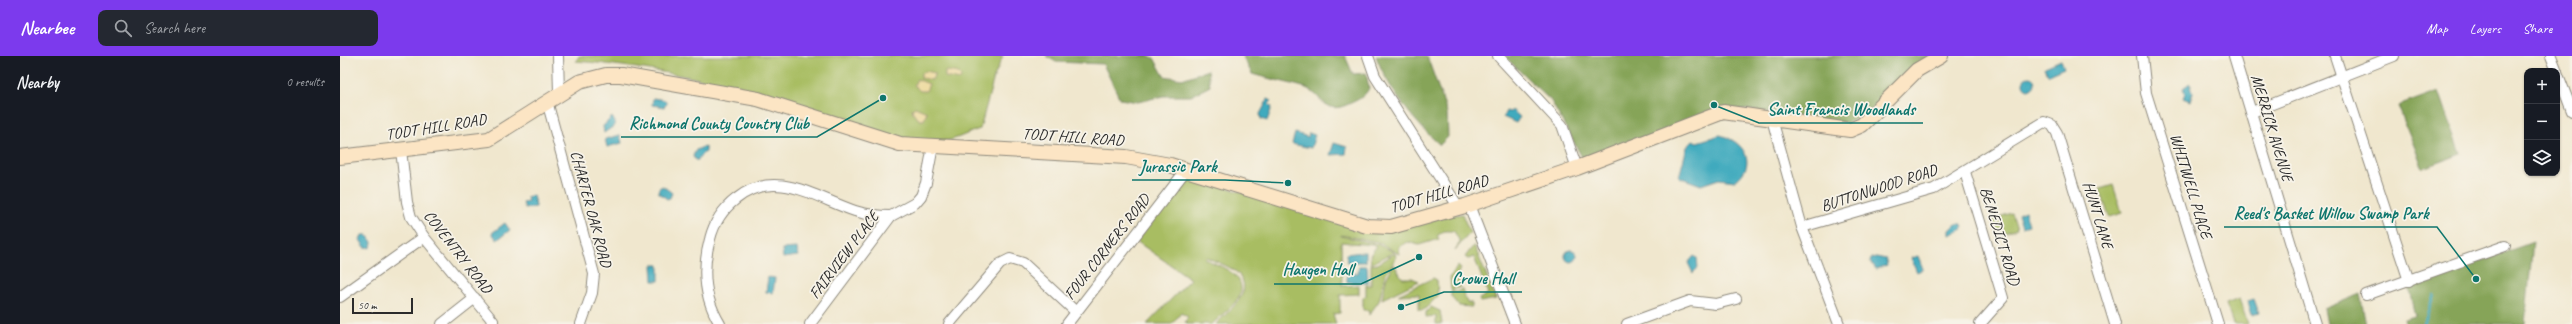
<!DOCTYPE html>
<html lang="en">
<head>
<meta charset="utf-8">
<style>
	body { margin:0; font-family:Caveat,sans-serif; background:#242831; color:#f1f3f6 }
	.controls { position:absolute; right:12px; top:12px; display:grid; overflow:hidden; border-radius:8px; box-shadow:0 1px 3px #0004 }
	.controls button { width:36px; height:36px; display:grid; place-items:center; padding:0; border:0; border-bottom:1px solid #363941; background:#171b24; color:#f1f3f6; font:20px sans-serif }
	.scale { position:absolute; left:12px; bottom:10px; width:61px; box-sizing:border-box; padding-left:4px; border:2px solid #2b2b2b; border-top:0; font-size:11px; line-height:14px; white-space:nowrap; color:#2b2b2b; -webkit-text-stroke:3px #f7f3e8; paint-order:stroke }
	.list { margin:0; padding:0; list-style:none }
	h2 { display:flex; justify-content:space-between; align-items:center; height:52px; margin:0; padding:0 16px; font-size:17px }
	h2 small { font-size:13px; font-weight:400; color:#9ea1a6 }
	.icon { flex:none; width:22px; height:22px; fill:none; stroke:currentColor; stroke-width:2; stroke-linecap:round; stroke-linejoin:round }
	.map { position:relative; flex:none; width:2232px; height:268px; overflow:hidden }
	header { display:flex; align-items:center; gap:24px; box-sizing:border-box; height:56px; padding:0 20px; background:#7c3aed; color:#fff }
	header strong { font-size:19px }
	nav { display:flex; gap:22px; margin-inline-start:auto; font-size:14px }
	.search { width:280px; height:36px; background:#242831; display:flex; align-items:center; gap:10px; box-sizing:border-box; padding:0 14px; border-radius:8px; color:#9ea1a6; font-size:15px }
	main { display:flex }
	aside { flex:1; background:#171b24 }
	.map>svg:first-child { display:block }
	.green { fill:#a8bd62; stroke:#6a7446 }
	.forest { fill:#86a458; stroke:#586842 }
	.sand { fill:#eeda9e; stroke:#8c8264 }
	.water { fill:#3faabe; stroke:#356a74 }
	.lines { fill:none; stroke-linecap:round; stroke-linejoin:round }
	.stream { stroke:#3faabe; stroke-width:2.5 }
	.street-casing { stroke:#8e897c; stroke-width:12 }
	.secondary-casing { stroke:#8e897c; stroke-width:16 }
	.street { stroke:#fff; stroke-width:10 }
	.secondary { stroke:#fce5c4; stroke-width:14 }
	.labels { text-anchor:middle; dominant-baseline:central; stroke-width:3.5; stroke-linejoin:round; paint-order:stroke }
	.street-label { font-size:16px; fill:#2b2b2b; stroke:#f7f3e8 }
	.leader { fill:none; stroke:#0f766e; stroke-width:1.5 }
	.callout-dot { fill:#0f766e; stroke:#f7f3e8; stroke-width:1.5 }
	.callout-label { font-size:17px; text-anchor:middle; font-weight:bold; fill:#0f766e; stroke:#f7f3e8; stroke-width:3.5; stroke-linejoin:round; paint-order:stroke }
</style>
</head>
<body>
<header>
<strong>Nearbee</strong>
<div class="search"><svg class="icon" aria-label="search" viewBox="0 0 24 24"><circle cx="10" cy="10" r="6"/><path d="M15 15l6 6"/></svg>Search here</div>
<nav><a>Map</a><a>Layers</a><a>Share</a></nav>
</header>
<main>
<aside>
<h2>Nearby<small>0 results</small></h2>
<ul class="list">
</ul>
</aside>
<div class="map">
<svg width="2232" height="268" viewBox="0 0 2232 268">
	<rect width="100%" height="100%" fill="#f7f3e8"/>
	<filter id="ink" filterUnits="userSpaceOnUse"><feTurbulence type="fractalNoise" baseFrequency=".025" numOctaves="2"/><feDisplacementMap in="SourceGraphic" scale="8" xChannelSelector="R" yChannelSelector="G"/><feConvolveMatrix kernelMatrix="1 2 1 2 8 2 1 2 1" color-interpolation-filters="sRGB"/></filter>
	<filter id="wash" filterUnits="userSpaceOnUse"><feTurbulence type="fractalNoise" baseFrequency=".012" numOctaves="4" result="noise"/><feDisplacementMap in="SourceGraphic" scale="16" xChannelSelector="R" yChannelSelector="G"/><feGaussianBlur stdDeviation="0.9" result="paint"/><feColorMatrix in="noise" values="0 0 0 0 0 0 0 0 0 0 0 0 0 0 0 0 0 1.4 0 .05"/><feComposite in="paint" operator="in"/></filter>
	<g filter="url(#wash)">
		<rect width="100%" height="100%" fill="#f0e7ce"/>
		<g class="green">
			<path d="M239 0H663L654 21 640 73C629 76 616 84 605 85 542 90 482 52 421 37 360 22 299 10 236 5Z"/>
			<path d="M855 122 1020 172 1122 158 1130 177 1115 194 1120 186 1114 175H1104L1097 180 1099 183 1079 189 1068 186 1059 191V198L1038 186 1001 179V180L1037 188 1054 196 1031 208 1030 199 1036 191 1033 189 1001 186 1002 230 1019 229V238L1000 239V257L993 258 996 268H876C886 257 915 237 899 219 893 211 876 206 866 201L865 203C887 213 917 224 891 251 885 257 878 262 872 268H847L845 266 848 261 841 257 832 268H807L851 223 796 185 841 130Z"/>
			<path d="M1773 129 1782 157 1769 161 1760 133Z"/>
			<path d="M1672 157 1677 173 1658 179 1652 163Z"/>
			<path d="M1134 189 1156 243 1140 246 1139 243 1148 238 1134 201 1128 203 1125 201Z"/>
			<path d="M1055 197 1056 202 1046 217 1039 245 1029 259V254H1023V241L1026 240V229H1031V209L1038 208Z"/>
			<path d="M1054 208 1062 222H1072L1079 225 1042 243 1046 223Z"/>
			<path d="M1118 210 1121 213 1117 219 1121 231 1111 234 1110 221Z"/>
			<path d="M1093 222 1097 224 1098 240 1084 254H1079V238L1058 239Z"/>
			<path d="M1122 233 1127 247H1132V251L1119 250 1111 241V236H1117Z"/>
			<path d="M1899 243 1908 268H1893L1886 248Z"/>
			<path d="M1091 251 1100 255 1102 268H1096V260L1086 261V256Z"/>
		</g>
		<g class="forest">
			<path d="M706 0H808L814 2 824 20 842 23 868 14 870 30 851 40H823L798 46 780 43 763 8 716 6Z"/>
			<path d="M905 0H1005L1013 18 1026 17 1029 32C1026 39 1020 43 1013 46 981 63 984 37 963 31 946 26 929 23 912 18L903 1Z"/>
			<path d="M1036 0H1087L1107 56 1108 81 1100 89C1074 66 1048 33 1036 0Z"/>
			<path d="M1164 0H1590L1527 57 1507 67 1401 53 1243 103 1211 45Z"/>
			<path d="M2099 35 2121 98 2083 112 2058 50Z"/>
			<path d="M2193 186 2185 268H2065L2064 263 2075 260 2068 230C2109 214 2152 202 2193 186Z"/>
			<path d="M2020 238 2026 268H1987L1984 253Z"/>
		</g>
		<g class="sand">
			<path d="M586 15 595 17 592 24 581 22V17Z"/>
			<path d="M607 15 619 17 621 21 620 24 605 21V16Z"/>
			<path d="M577 23 589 28 586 35H580L574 29Z"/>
			<path d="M575 51 587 56 584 64H580L574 59 572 53Z"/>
		</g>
		<g class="water">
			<path d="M1721 4 1724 12 1708 19 1705 11Z"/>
			<circle cx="1689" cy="27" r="6"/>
			<path d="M1850 27 1853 37 1850 45 1843 42 1845 37 1843 32Z"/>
			<path d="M313 42 325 44 327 48 324 51 312 49Z"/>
			<path d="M928 43 932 45 929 48 932 51 927 65 921 63 920 58Z"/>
			<path d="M1172 54 1180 61 1176 67 1163 61 1166 55 1170 56Z"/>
			<path d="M272 61 275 66 274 70 264 77 263 70Z"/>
			<path d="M955 77 968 81 969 77 975 79 971 92 952 88Z"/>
			<path d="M280 79 282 87 267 91 265 83Z"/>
			<path d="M1380 79C1403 85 1419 107 1395 125L1379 123 1361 129 1339 121 1347 91 1353 84 1357 86Z"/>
			<path d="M994 87 1007 91 1006 98 990 99Z"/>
			<path d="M363 91 366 92V96L362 98 358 104H355L353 100 356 94Z"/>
			<path d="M323 130 332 137 330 142 327 143 318 136 319 132Z"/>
			<path d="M193 139 196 151 185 153 183 147 188 146 187 141Z"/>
			<path d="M1685 155 1689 169 1682 171 1678 158Z"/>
			<path d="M165 167 170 174 157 184 152 177Z"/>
			<path d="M1616 168H1622L1623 173 1610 179V174Z"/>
			<path d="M22 179H27L32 186 31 192 25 191 20 184Z"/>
			<path d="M457 192 458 200 443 202 442 193Z"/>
			<circle cx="1231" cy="200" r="6"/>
			<path d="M1023 196H1026V206H1007L1006 198Z"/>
			<path d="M1354 200 1357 202 1358 212 1353 217 1348 207Z"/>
			<path d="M1578 200 1583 213 1577 216 1571 202Z"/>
			<path d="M1536 201 1546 203 1547 209 1536 213 1530 205 1531 202Z"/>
			<path d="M312 209H319V225H313Z"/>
			<path d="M1019 210H1027L1028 227 1007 226V217H1018Z"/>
			<path d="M428 221 435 222 433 237 426 236Z"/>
			<path d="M1914 243 1919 257 1912 259 1908 245Z"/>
		</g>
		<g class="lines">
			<path class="stream" d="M2084 268 2094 239"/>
		</g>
	</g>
	<g filter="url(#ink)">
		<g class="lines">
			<g class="street-casing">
				<g id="street">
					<path d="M218 0 219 37"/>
					<path d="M1028 0 1035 20 1119 152"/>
					<path d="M1158 0 1222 69 1237 112"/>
					<path d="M1802 0 1806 37 1878 268"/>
					<path d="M1894 0 1975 268"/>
					<path d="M1995 0 2069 225"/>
					<path d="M2211 0 2217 15"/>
					<path d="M2217 16 2232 55"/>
					<path d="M207 45 254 218 252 237 241 268"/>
					<path d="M1912 56 2054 0"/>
					<path d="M1432 63 1462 171 1499 268"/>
					<path d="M61 94 67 146 71 161 84 181 153 265 151 268"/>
					<path d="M1625 116 1663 242 1640 268"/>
					<path d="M1129 149 1175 268"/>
					<path d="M1462 171 1594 133 1704 66 1712 69 1717 77 1775 268"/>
					<path d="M2026 239 2165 190"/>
					<path d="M0 241 84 181"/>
					<path d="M102 268 135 242"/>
					<path d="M380 268C364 242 362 212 370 183 374 167 383 153 396 143 435 111 476 142 515 155 527 159 539 160 551 160"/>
					<path d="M470 268 551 160 575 147 581 140 586 127 593 90"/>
					<path d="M609 268 660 208 670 203 683 207 736 256"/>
					<path d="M727 268 846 114"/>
					<path d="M1287 268 1350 245 1376 248 1396 243"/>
				</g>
			</g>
			<g class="secondary-casing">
				<path id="secondary" d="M0 101 149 83 239 26 266 19H281L418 43 560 88 786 101 830 109 1027 170 1051 171 1125 150 1237 112 1383 56 1510 74 1522 69 1577 14 1601 0"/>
			</g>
			<use href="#street" class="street"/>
			<use href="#secondary" class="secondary"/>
		</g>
	</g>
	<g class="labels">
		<g class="street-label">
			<text transform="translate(96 71) rotate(-9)">TODT HILL ROAD</text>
			<text transform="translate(1932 72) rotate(73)">MERRICK AVENUE</text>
			<text transform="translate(733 81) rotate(4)">TODT HILL ROAD</text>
			<text transform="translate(1851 130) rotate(73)">WHITWELL PLACE</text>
			<text transform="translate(1539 132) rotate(-18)">BUTTONWOOD ROAD</text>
			<text transform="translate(1099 138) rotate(-16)">TODT HILL ROAD</text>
			<text transform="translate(251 153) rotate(75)">CHARTER OAK ROAD</text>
			<text transform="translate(1758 159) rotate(73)">HUNT LANE</text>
			<text transform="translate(1660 180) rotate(73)">BENEDICT ROAD</text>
			<text transform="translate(767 191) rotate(-52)">FOUR CORNERS ROAD</text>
			<text transform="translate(118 196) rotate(52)">COVENTRY ROAD</text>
			<text transform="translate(504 199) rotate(-53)">FAIRVIEW PLACE</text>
		</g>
	</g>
	<path class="leader" d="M1374 49L1419 67H1583M543 42L477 81H281M948 127L885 124H792M2136 223L2097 171H1884M1079 201L1021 228H934M1061 251L1104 236H1182"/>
	<g class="callout-dot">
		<circle cx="1374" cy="49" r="4"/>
		<circle cx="543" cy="42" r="4"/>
		<circle cx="948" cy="127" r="4"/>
		<circle cx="2136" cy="223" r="4"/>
		<circle cx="1079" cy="201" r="4"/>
		<circle cx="1061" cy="251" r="4"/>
	</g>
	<g class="callout-label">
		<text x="1501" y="59">Saint Francis Woodlands</text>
		<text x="379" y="73">Richmond County Country Club</text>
		<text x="838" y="116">Jurassic Park</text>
		<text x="1991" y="163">Reed's Basket Willow Swamp Park</text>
		<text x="978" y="219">Haugen Hall</text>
		<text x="1143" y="228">Crowe Hall</text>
	</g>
</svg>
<div class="controls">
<button>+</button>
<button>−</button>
<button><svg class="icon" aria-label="layers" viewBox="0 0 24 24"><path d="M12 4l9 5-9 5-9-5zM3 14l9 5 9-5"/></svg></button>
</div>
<div class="scale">50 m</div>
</div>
</main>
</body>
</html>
